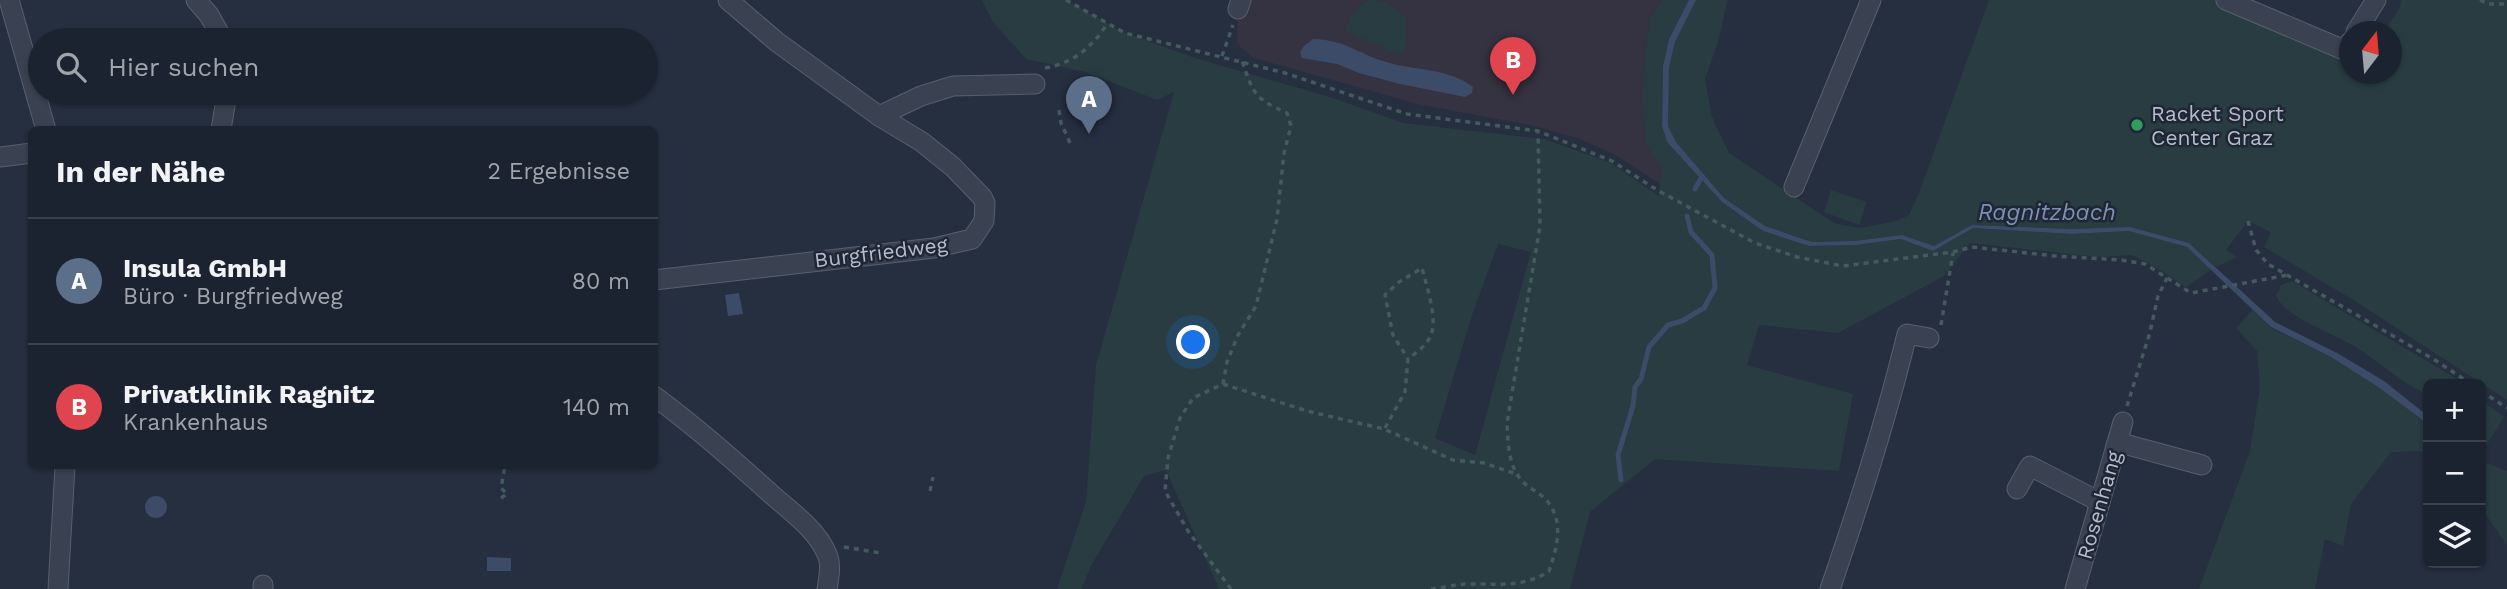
<!DOCTYPE html>
<html lang="de">
<head>
<meta charset="utf-8">
<style>
	body { margin:0; font-family:"Work Sans",sans-serif; background:#252b38; color:#f1f3f6 }
	.controls { position:absolute; right:21px; bottom:21px; display:grid; overflow:hidden; border-radius:10px; box-shadow:0 2px 5px #0004 }
	.controls button { width:63px; height:63px; display:grid; place-items:center; padding:0; border:0; border-bottom:2px solid #3a404c; background:#1c2330; color:#f1f3f6; font:35px sans-serif }
	.compass { position:absolute; left:2339px; top:21px; width:63px; height:63px; border-radius:50%; background:#1c2330; box-shadow:0 2px 5px #0004; rotate:16deg }
	.you { position:absolute; left:1194px; top:343px; width:24px; height:24px; margin:-18px; border:5px solid #fff; border-radius:50%; background:#1a73e8; box-shadow:0 0 0 10px #1a73e833 }
	.badge { display:grid; place-items:center; width:46px; height:46px; border-radius:50%; background:#1a73e8; color:#fff; font-size:23px; font-weight:700 }
	.pin { position:absolute; translate:-50% -58px; filter:drop-shadow(0 2px 4px #0008) }
	.pin::after { content:''; position:absolute; top:37px; width:24px; height:21px; background:inherit; clip-path:polygon(0 0,100% 0,50% 100%) }
	.list { margin:0; padding:0; list-style:none }
	h2 { display:flex; justify-content:space-between; align-items:center; height:91px; margin:0; padding:0 28px; font-size:30px }
	h2 small { font-size:23px; font-weight:400; color:#a0a4ab }
	.list li { display:grid; grid-template-columns:46px 1fr auto; gap:21px; align-items:center; box-sizing:border-box; height:126px; padding:0 28px; border-top:2px solid #3a404c }
	.list b { display:block; font-size:26px; white-space:nowrap }
	.list p { margin:0; font-size:23px; white-space:nowrap; color:#a0a4ab }
	.list em { font-size:23px; font-style:normal; color:#a0a4ab }
	.icon { flex:none; width:38px; height:38px; fill:none; stroke:currentColor; stroke-width:2; stroke-linecap:round; stroke-linejoin:round }
	.map { position:relative; flex:none; width:2507px; height:589px; overflow:hidden }
	.search { position:absolute; background:#1c2330; box-shadow:0 2px 5px #0004; left:28px; top:28px; width:630px; height:77px; display:flex; align-items:center; gap:18px; box-sizing:border-box; padding:0 24px; border-radius:38px; color:#a0a4ab; font-size:26px }
	.panel { position:absolute; background:#1c2330; box-shadow:0 2px 5px #0004; left:28px; top:126px; width:630px; height:343px; border-radius:10px }
	.map>svg:first-child { display:block }
	.medical { fill:#353241 }
	.green { fill:#283c41; fill-rule:evenodd }
	.water { fill:#3c4b68 }
	.lines { fill:none; stroke-linecap:round; stroke-linejoin:round }
	.stream { stroke:#3c4b68; stroke-width:5 }
	.minor-casing { stroke:#585f6d; stroke-width:21 }
	.path { stroke:#46595e; stroke-width:3.5; stroke-dasharray:5 5; stroke-linecap:butt }
	.minor { stroke:#3a4150; stroke-width:19 }
	.leisure-dot { fill:#2e9e5b; stroke:#1f2635; stroke-width:2.5 }
	.labels { text-anchor:middle; dominant-baseline:central; stroke-width:5; stroke-linejoin:round; paint-order:stroke }
	.poi-label { font-size:21px; fill:#b6bcca; stroke:#1f2635; text-anchor:start }
	.street-label { font-size:21px; fill:#b6bcca; stroke:#1f2635 }
	.water-label { font-size:23px; font-style:italic; fill:#7e90b1; stroke:#1f2635 }
</style>
</head>
<body>
<div class="map">
<svg width="2507" height="589" viewBox="0 0 2507 589">
	<rect width="100%" height="100%" fill="#262f40"/>
	<path class="medical" d="M1248 0H1662L1649 19 1646 144 1661 169 1660 184 1617 156 1578 138 1530 125 1422 105 1254 58 1240 47 1237 41 1238 9Z"/>
	<g class="green">
		<path d="M982 0H1066L1125 33 1195 58 1330 97 1403 123 1544 139 1611 163 1659 196 1661 169 1646 145 1642 99 1649 19 1662 0H1689L1669 39 1663 66 1662 126 1667 142 1722 202 1763 231 1809 246 1856 245 1902 239 1933 251 1973 228 2071 234 2129 231 2187 247 2212 269 2186 287 2159 269 2132 255 2098 257 1970 243 1944 276 1838 333 1759 325 1747 365 1853 394 1839 471 1655 459 1590 512 1570 589H1219L1166 470 1144 476 1092 564 1081 589H1057L1086 502 1096 365 1174 92 1157 100 1085 72 1026 59 993 22ZM1498 244 1531 252 1475 455 1435 438 1471 318Z"/>
		<path d="M1368 0C1386 0 1394 6 1406 19L1405 51 1398 54 1356 36 1345 29C1348 16 1357 7 1368 0Z"/>
		<path d="M1696 0H1728L1717 45 1705 79 1712 117 1729 153 1834 223 1860 228 1896 221 1909 215 1919 193 1989 0H2226L2349 54 2350 74H2392V32L2385 31 2400 7 2401 0H2507V400L2355 301 2264 247 2271 232 2248 221 2226 250 2237 257 2216 267 2189 243 2130 227 2071 229 1972 225 1934 246 1902 235 1854 241 1812 242 1765 226 1724 198 1676 142 1668 126 1669 68 1675 42Z"/>
		<path d="M1831 190 1867 202 1859 225 1824 212Z"/>
		<path d="M2292 281 2457 379 2458 384H2428V395C2401 383 2380 362 2354 346 2333 333 2287 319 2276 296L2281 285Z"/>
		<path d="M2253 309 2271 328 2331 357 2378 387 2428 424V458L2421 451 2391 452 2351 504 2343 546 2325 539 2315 589H2199L2250 451 2260 387 2257 351 2236 328Z"/>
		<path d="M2481 400 2504 417 2485 447 2481 444Z"/>
		<path d="M2481 461 2507 471V545L2481 508Z"/>
	</g>
	<g class="water">
		<path d="M1689 0H1696L1675 42 1669 68 1668 126 1676 142 1724 198 1765 226 1812 242 1854 241 1902 235 1934 246 1972 225 2071 229 2130 227 2189 243 2275 322 2337 353 2384 381 2428 416V424L2378 387 2331 357 2271 327 2187 247 2129 231 2071 234 1973 228 1933 251 1901 239 1856 245 1809 246 1763 231 1722 202 1667 142 1662 126 1663 66 1669 39Z"/>
		<path d="M1313 39C1349 40 1360 56 1390 63 1419 71 1448 68 1473 87L1472 93 1465 97 1400 84 1359 73 1337 64 1302 58 1300 52 1304 46Z"/>
		<path d="M739 293 743 314 728 316 725 295Z"/>
		<circle cx="156" cy="507" r="11"/>
		<path d="M487 557 511 558V571H487Z"/>
	</g>
	<g class="lines">
		<g class="stream">
			<path d="M1695 189 1702 176"/>
			<path d="M1621 480 1618 455 1633 406 1635 387 1641 379 1649 347 1668 325 1682 321 1704 308 1715 288 1712 255 1691 232 1687 216"/>
		</g>
		<g class="minor-casing">
			<g id="minor">
				<path d="M9 0 46 130"/>
				<path d="M196 0 209 15 223 40"/>
				<path d="M2226 0 2344 50 2350 42"/>
				<path d="M1238 9 1241 0"/>
				<path d="M2356 32 2376 0"/>
				<path d="M879 116 921 96 953 86 1035 84"/>
				<path d="M221 130 227 93"/>
				<path d="M0 157 32 153"/>
				<path d="M1794 187 1871 0"/>
				<path d="M654 280 934 248 972 239 984 221 985 203 982 197 953 167 922 142 879 116 777 42 728 0"/>
				<path d="M654 396C695 426 733 460 770 493 789 510 816 529 826 552 832 563 829 577 827 589"/>
				<path d="M2116 445H2128L2202 465"/>
				<path d="M2017 489 2030 466 2100 502"/>
				<path d="M58 589 65 466"/>
				<path d="M263 589V585"/>
				<path d="M1830 589C1859 505 1886 421 1907 334L1929 338"/>
				<path d="M2075 589 2123 422"/>
			</g>
		</g>
		<g class="path">
			<path d="M1066 0 1125 33 1285 73 1407 114 1538 131 1612 161 1657 190 1755 243 1797 257 1843 266 1953 252 1972 247 2055 256 2121 260 2145 264 2191 293 2288 275"/>
			<path d="M2480 0 2488 4H2507"/>
			<path d="M1222 56 1233 25"/>
			<path d="M1045 68C1074 63 1092 47 1108 23"/>
			<path d="M1059 110 1061 123 1070 143"/>
			<path d="M2248 221 2256 250 2268 264 2435 360 2471 384"/>
			<path d="M1941 325 1953 253"/>
			<path d="M1223 384 1307 411 1384 429 1453 460 1484 463 1519 475"/>
			<path d="M2481 391 2507 408"/>
			<path d="M2127 406 2150 332 2158 296 2167 278"/>
			<path d="M1385 428 1405 392 1408 359C1417 352 1427 345 1431 335 1438 319 1426 284 1422 268L1399 282 1385 295 1393 335 1408 359"/>
			<path d="M930 491 933 477"/>
			<path d="M501 498 507 494 501 488 505 466"/>
			<path d="M844 547 881 553"/>
			<path d="M1231 589 1188 531 1165 491 1168 458 1180 418 1193 398 1223 384 1227 362 1238 335 1256 306 1277 219 1284 153 1291 126 1287 113C1254 98 1254 95 1242 61"/>
			<path d="M1431 589C1441 588 1453 585 1464 584 1494 583 1523 589 1549 571 1557 548 1564 523 1548 502 1541 493 1530 489 1522 481 1508 466 1508 442 1507 423L1540 226 1538 132"/>
		</g>
		<use href="#minor" class="minor"/>
	</g>
	<circle class="leisure-dot" cx="2137" cy="125" r="7"/>
	<g class="labels">
		<g class="poi-label">
			<text x="2151" y="113">Racket Sport<tspan x="2151" dy="24">Center Graz</tspan></text>
		</g>
		<g class="street-label">
			<text transform="translate(881 252) rotate(-7)">Burgfriedweg</text>
			<text transform="translate(2099 505) rotate(-74)">Rosenhang</text>
		</g>
		<g class="water-label">
			<text x="2047" y="212">Ragnitzbach</text>
		</g>
	</g>
</svg>
<div class="controls">
<button>+</button>
<button>−</button>
<button><svg class="icon" aria-label="layers" viewBox="0 0 24 24"><path d="M12 4l9 5-9 5-9-5zM3 14l9 5 9-5"/></svg></button>
</div>
<svg class="compass" viewBox="-18 -18 36 36"><path d="M0-13l5 13h-10z" fill="#e53935"/><path d="M0 13l5-13h-10z" fill="#a0a4ab"/></svg>
<div class="you"></div>
<div class="pin badge" style="left:1089px;top:134px;background:#5c6f8a">A</div>
<div class="pin badge" style="left:1513px;top:95px;background:#e0444e">B</div>
<div class="search"><svg class="icon" aria-label="search" viewBox="0 0 24 24"><circle cx="10" cy="10" r="6"/><path d="M15 15l6 6"/></svg>Hier suchen</div>
<section class="panel">
<h2>In der Nähe<small>2 Ergebnisse</small></h2>
<ul class="list">
<li><span class="badge" style="background:#5c6f8a">A</span><div><b>Insula GmbH</b><p>Büro · Burgfriedweg</p></div><em>80 m</em></li>
<li><span class="badge" style="background:#e0444e">B</span><div><b>Privatklinik Ragnitz</b><p>Krankenhaus</p></div><em>140 m</em></li>
</ul>
</section>
</div>
</body>
</html>
